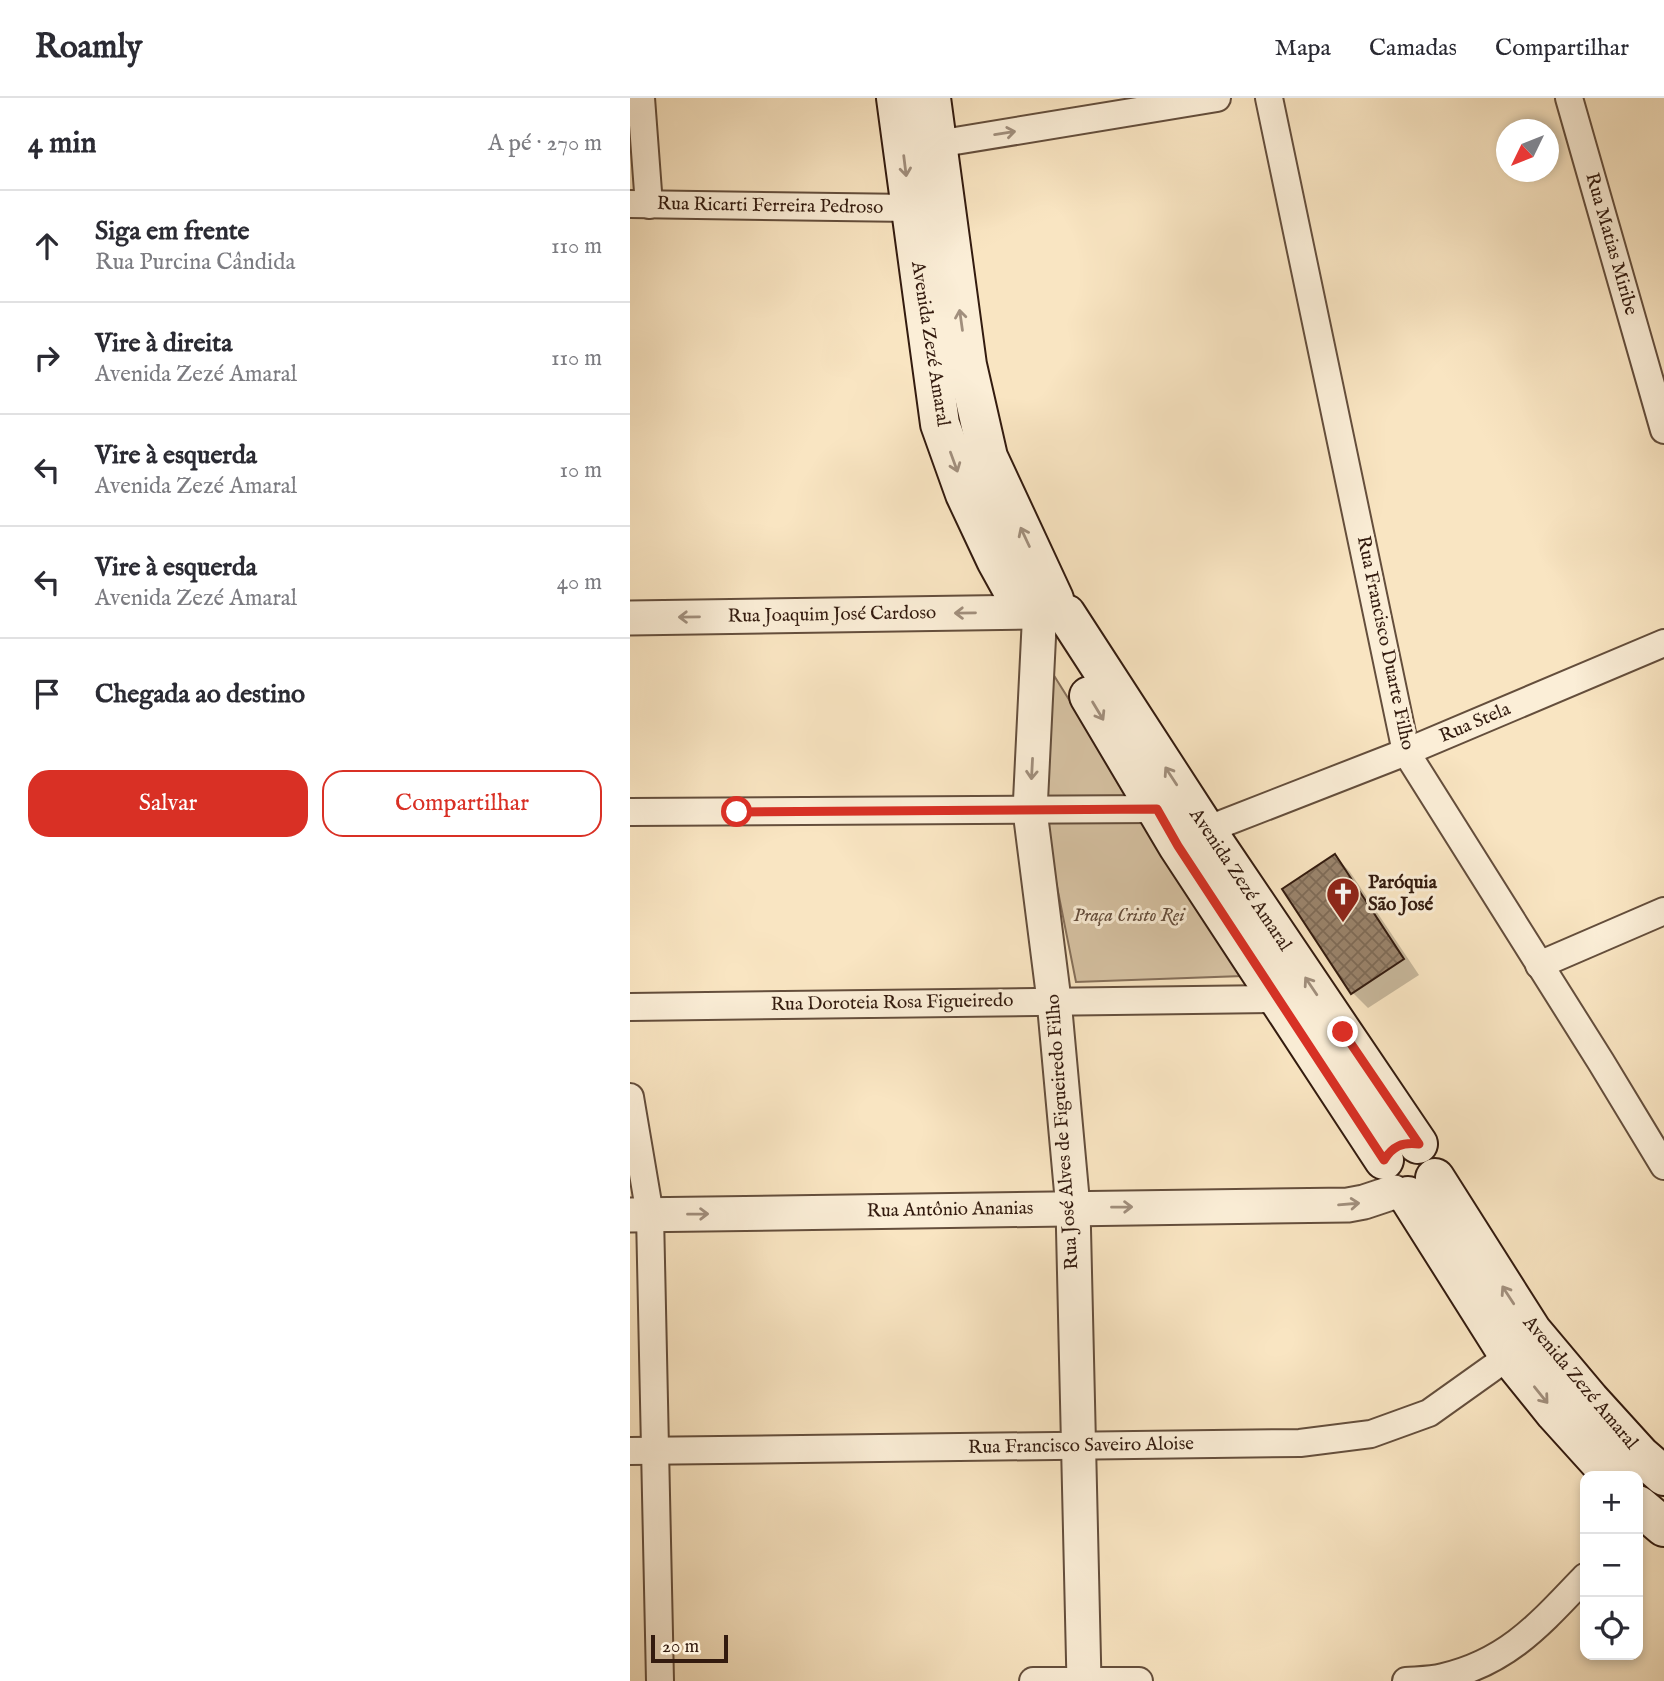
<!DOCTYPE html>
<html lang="pt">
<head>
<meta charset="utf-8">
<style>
	body { margin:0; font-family:"IM FELL English",serif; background:#f7f7f7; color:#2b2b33 }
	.controls { position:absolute; right:21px; bottom:21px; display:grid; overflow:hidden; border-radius:14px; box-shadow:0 4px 10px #0003 }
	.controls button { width:63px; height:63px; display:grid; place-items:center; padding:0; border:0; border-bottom:2px solid #e1e1e2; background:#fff; color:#2b2b33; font:35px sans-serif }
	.compass { position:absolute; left:866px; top:21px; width:63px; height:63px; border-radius:50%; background:#fff; box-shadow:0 4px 10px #0003; rotate:227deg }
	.scale { position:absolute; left:21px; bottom:18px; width:77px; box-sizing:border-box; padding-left:7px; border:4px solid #331b0f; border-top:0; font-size:19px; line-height:24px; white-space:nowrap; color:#331b0f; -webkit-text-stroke:5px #fbeed7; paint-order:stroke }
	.stop { position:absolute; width:21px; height:21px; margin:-16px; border:5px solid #d93025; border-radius:50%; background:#fff }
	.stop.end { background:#d93025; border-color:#fff; box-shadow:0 2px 7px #0008 }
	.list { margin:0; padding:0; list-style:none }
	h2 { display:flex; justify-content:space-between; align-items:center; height:91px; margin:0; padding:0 28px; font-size:30px }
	h2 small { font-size:23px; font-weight:400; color:#7c7c81 }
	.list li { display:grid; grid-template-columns:46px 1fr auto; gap:21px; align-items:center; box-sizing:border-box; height:112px; padding:0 28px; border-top:2px solid #e1e1e2 }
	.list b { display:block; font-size:26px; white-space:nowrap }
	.list p { margin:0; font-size:23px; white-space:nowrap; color:#7c7c81 }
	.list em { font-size:23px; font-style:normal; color:#7c7c81 }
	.actions { display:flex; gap:14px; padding:21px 28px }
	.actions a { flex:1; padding:16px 0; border:2px solid #d93025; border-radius:21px; text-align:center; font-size:24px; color:#d93025 }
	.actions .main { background:#d93025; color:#fff }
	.icon { flex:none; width:38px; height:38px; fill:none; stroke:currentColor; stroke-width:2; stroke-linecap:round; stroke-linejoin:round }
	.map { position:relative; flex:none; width:1034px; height:1583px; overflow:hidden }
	header { display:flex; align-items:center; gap:42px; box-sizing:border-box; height:98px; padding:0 35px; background:#fff; border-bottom:2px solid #e1e1e2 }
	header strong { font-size:33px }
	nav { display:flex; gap:38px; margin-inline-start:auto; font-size:24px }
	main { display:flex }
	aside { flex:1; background:#fff }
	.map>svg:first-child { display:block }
	.green { fill:#d7c3a4; stroke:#856f5a; stroke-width:2 }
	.shadow { fill:#0003 }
	.building { fill:url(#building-cross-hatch); stroke:#331b0f; stroke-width:2 }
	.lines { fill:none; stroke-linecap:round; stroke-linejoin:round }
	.minor-casing { stroke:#644e3c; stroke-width:30 }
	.tertiary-casing { stroke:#644e3c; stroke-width:37 }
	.secondary-casing { stroke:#331b0f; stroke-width:42 }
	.minor { stroke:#fbeed7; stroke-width:26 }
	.tertiary { stroke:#fbeed7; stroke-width:33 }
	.secondary { stroke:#fbeed7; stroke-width:38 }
	.oneway { stroke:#a18f7d }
	.route { stroke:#d93025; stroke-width:9 }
	.labels { text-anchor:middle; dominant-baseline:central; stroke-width:6; stroke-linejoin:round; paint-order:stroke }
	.street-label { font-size:19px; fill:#331b0f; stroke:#fbeed7 }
	.poi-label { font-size:19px; font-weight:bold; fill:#331b0f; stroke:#fbeed7; text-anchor:start }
	.park-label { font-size:19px; font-style:italic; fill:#644d3c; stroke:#fbeed7 }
</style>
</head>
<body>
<header>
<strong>Roamly</strong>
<nav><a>Mapa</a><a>Camadas</a><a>Compartilhar</a></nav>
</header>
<main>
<aside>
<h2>4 min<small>A pé · 270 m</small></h2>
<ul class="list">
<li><svg class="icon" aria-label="ahead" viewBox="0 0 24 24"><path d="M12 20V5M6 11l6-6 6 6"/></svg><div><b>Siga em frente</b><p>Rua Purcina Cândida</p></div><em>110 m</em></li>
<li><svg class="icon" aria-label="right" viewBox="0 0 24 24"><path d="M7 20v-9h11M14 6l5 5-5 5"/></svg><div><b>Vire à direita</b><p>Avenida Zezé Amaral</p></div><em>110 m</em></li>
<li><svg class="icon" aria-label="left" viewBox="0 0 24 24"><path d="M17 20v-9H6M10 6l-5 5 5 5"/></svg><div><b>Vire à esquerda</b><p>Avenida Zezé Amaral</p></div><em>10 m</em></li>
<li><svg class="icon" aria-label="left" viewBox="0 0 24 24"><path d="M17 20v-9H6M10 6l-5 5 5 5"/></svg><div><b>Vire à esquerda</b><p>Avenida Zezé Amaral</p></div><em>40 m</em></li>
<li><svg class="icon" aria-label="arrive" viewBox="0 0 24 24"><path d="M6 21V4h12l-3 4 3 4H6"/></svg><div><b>Chegada ao destino</b></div></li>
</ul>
<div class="actions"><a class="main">Salvar</a><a>Compartilhar</a></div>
</aside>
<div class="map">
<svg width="1034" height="1583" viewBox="0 0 1034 1583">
	<defs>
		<pattern id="building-cross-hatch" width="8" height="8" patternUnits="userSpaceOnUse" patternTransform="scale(1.75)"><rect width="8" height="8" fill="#9a846c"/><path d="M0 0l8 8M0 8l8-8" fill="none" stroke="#7e6b57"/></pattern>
	</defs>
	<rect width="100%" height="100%" fill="#f9e5c2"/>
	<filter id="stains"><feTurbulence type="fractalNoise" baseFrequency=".00286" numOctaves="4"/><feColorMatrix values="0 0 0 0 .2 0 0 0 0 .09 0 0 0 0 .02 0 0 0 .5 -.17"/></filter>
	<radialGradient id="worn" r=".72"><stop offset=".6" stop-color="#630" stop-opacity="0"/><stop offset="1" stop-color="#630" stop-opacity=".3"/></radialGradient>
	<path class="green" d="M413 560 612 878 446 884 412 713Z"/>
	<path class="shadow" d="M705 758 720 774 789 877 738 910 722 894Z"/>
	<path class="building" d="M705 756 774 861 721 896 652 791Z"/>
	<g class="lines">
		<g class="minor-casing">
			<g id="minor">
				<path d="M11 0 19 107"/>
				<path d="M639 0 776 654 971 964 1034 1068"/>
				<path d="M939 0 1034 332"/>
				<path d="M307 46 587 0"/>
				<path d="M0 106 281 110"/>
				<path d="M0 714 527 711"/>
				<path d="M576 732 776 654 1034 545"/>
				<path d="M909 867 1034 813"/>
				<path d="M0 909 649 901"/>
				<path d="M0 999 20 1117 30 1583"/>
				<path d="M0 1353 670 1345 741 1336 799 1315 879 1258"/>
				<path d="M403 1583H509"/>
				<path d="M776 1583C788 1582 801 1582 813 1579 878 1564 911 1525 955 1479"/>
			</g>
		</g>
		<g class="tertiary-casing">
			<g id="tertiary">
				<path d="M0 520 403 514"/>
				<path d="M409 529 400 713 424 902 443 1110 454 1583"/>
				<path d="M0 1117 718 1107 734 1104 764 1094"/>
			</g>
		</g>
		<g class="secondary-casing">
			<g id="secondary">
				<path d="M266 0 310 326 335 396 366 462 382 491 406 508"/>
				<path d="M301 0 337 267 358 359 424 501"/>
				<path d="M436 516 576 732 788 1046"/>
				<path d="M459 598 548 748 754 1062"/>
				<path d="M805 1080 902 1233 960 1302 1010 1357 1034 1378"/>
				<path d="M778 1098 879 1258 925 1315 982 1378"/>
				<path d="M1008 1407 1034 1429"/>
			</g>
		</g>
		<use href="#minor" class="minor"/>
		<use href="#tertiary" class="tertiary"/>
		<use href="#secondary" class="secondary"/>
	</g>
	<defs><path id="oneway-shaft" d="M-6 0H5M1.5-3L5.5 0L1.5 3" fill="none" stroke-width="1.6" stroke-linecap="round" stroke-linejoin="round" transform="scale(1.75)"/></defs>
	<g class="oneway">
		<use href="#oneway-shaft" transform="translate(375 35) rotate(-9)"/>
		<use href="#oneway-shaft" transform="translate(275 68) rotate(83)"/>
		<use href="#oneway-shaft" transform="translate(331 222) rotate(-98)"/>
		<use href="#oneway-shaft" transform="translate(324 364) rotate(70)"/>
		<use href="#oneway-shaft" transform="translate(395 439) rotate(-115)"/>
		<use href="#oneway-shaft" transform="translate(335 515) rotate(179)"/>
		<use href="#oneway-shaft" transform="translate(59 519) rotate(179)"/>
		<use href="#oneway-shaft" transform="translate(468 613) rotate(59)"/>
		<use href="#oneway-shaft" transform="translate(402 671) rotate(93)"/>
		<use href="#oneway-shaft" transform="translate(541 678) rotate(-123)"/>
		<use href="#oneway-shaft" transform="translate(681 888) rotate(-124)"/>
		<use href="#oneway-shaft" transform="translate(719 1106) rotate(-5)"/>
		<use href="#oneway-shaft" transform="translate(492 1109) rotate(-1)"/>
		<use href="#oneway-shaft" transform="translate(68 1116) rotate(-1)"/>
		<use href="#oneway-shaft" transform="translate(878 1197) rotate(-123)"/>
		<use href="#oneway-shaft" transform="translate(911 1297) rotate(51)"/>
	</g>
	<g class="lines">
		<path class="route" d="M107 714 527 711 548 748 754 1062C763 1048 772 1044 789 1046L713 934"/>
	</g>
	<defs>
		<g id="church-pin" transform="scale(1.75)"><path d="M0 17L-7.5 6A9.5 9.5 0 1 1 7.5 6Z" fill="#8f2418" stroke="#fbeed7"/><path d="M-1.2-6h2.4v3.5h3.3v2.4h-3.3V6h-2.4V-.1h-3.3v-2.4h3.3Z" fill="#fff"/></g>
	</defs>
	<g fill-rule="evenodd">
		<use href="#church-pin" x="713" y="796"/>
	</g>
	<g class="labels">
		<g class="street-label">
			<text transform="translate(140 108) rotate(1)">Rua Ricarti Ferreira Pedroso</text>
			<text transform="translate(981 146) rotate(74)">Rua Matias Miribe</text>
			<text transform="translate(300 246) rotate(81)">Avenida Zezé Amaral</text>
			<text transform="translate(202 517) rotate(-1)">Rua Joaquim José Cardoso</text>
			<text transform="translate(755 545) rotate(78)">Rua Francisco Duarte Filho</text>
			<text transform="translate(845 625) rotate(-23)">Rua Stela</text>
			<text transform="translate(610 782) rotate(56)">Avenida Zezé Amaral</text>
			<text transform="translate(262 905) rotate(-1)">Rua Doroteia Rosa Figueiredo</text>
			<text transform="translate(433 1034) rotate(-94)">Rua José Alves de Figueiredo Filho</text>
			<text transform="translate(320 1112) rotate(-1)">Rua Antônio Ananias</text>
			<text transform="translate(950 1285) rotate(50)">Avenida Zezé Amaral</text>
			<text transform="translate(451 1348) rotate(-1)">Rua Francisco Saveiro Aloise</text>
		</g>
		<g class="poi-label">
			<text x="738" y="785">Paróquia<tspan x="738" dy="22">São José</tspan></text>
		</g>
		<g class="park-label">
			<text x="499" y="818">Praça Cristo Rei</text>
		</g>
	</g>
	<rect width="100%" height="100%" filter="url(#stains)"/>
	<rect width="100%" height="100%" fill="url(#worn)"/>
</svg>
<div class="controls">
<button>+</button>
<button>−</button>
<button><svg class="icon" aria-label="locate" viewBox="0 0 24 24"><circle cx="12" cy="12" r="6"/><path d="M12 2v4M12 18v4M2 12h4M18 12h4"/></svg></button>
</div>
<svg class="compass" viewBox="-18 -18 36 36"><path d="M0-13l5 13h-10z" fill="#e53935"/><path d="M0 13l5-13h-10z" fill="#7c7c81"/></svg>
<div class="scale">20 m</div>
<div class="stop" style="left:107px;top:714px"></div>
<div class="stop end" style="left:713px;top:934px"></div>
</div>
</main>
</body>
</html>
